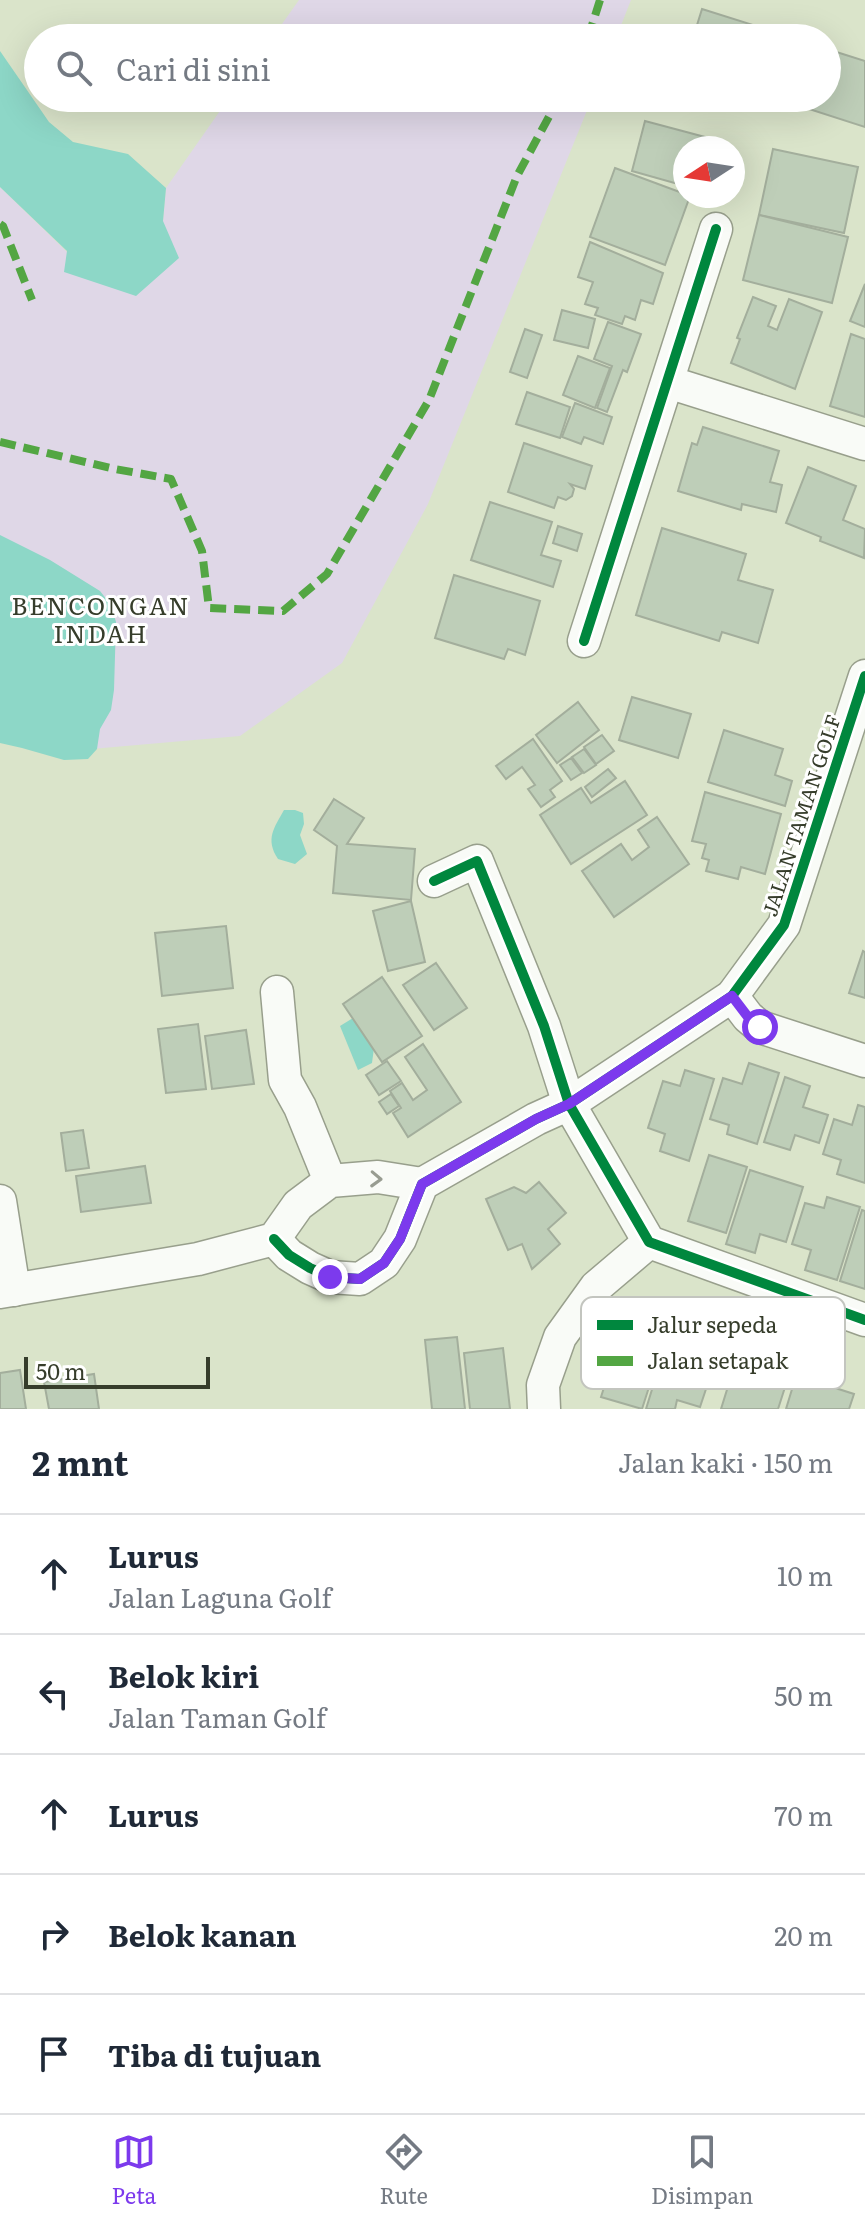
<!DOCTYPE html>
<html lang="id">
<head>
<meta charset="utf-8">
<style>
	body { margin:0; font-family:Literata,serif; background:#f6f6f7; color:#1f2937 }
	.compass { position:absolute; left:673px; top:136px; width:72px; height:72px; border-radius:50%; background:#fff; box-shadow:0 8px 32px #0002; rotate:258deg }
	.scale { position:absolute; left:24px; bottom:20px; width:186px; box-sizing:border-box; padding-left:8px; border:4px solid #363d2b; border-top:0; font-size:22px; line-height:28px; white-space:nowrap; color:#363d2b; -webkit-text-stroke:6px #fff; paint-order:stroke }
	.stop { position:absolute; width:24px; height:24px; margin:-18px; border:6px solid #7c3aed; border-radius:50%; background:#fff }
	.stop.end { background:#7c3aed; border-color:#fff; box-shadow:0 2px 8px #0008 }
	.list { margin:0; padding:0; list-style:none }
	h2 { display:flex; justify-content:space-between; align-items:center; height:104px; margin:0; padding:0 32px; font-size:34px }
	h2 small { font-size:26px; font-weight:400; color:#747a83 }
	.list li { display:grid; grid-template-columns:52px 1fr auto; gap:24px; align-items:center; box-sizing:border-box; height:120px; padding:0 32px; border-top:2px solid #e0e1e3 }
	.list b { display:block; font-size:30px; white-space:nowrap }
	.list p { margin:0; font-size:26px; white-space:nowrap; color:#747a83 }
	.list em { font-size:26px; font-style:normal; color:#747a83 }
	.icon { flex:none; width:44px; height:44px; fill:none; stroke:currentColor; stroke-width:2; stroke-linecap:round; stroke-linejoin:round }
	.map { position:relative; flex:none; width:865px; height:1409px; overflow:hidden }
	.search { position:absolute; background:#fff; box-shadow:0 8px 32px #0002; left:24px; right:24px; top:24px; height:88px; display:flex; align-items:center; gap:20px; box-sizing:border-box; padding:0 28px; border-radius:44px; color:#747a83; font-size:30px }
	.sheet { height:704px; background:#fff }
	nav { display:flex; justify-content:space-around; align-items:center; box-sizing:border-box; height:112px; border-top:2px solid #e0e1e3; background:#fff; font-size:22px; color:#747a83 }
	nav a { display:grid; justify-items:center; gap:4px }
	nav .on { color:#7c3aed }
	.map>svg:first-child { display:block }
	.green { fill:#dfd7e7 }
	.water { fill:#8dd7c7 }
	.building { fill:#beceb8; stroke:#a3ae9c; stroke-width:2 }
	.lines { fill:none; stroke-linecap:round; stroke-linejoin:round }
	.minor-casing { stroke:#989f8c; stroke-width:35 }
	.minor { stroke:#f9fbf7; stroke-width:32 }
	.quiet { stroke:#53a643; stroke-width:8; stroke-dasharray:16 8; stroke-linecap:butt }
	.cycleway-casing { stroke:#fff; stroke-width:15 }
	.cycleway { stroke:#00873e; stroke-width:10 }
	.oneway { stroke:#989c91 }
	.route { stroke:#7c3aed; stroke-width:10 }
	.labels { text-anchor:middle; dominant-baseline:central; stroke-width:6; stroke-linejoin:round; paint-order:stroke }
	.street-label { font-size:20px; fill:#363d2b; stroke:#fff }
	.quarter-label { font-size:24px; letter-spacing:2px; fill:#363d2b; stroke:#fff }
	.key { fill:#fff; stroke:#c3c5bf; stroke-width:2 }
	.key-label { font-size:22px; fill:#363d2b }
</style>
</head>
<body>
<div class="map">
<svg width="865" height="1409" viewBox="0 0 865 1409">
	<rect width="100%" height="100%" fill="#dae4ca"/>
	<g class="green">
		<path d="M299 0H631L616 38H272Z"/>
		<path d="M229 98H592L428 504 342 663 240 736 57 752 0 739V187L67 252 163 221 166 188Z"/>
	</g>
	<g class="water">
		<path d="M0 51 49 122 73 142 128 154 166 188 163 221 179 258 136 296 64 272 67 251 0 187Z"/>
		<path d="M0 535 50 560 100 591 111 605 116 622 114 690 111 710 100 729 97 749 88 759 64 760 22 748 0 743Z"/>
		<path d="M284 810H295L303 813 304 824 300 835 307 854 295 864 278 859C265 839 274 828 284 810Z"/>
		<path d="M353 1018 375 1040 372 1063 358 1070 340 1026Z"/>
	</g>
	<g class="building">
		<path d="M702 9 794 38H693Z"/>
		<path d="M827 49 865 61V127L775 98H827Z"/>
		<path d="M645 121 705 137 702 148H685V186L632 171Z"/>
		<path d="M773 149 858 167 844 233 759 215Z"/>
		<path d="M615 168 685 194V196H690L665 265 590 237Z"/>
		<path d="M759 215 848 237 832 303 743 280Z"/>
		<path d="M590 242 663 273 653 304 641 300 635 320 625 316 622 324 595 315 598 308 585 304 593 282 578 277Z"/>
		<path d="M865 284V327L850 321Z"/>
		<path d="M753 297 776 306 768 326 777 330 789 299 822 312 795 389 731 363 740 339 737 338Z"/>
		<path d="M562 310 595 319 588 348 554 340Z"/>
		<path d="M608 322 641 334 627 372 623 370 607 412 597 408 612 366 594 359Z"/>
		<path d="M525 329 542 335 527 378 510 372Z"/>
		<path d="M851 334 865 339V417L830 406Z"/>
		<path d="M578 356 610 368 595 408 563 395Z"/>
		<path d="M527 392 570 407 560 438 516 424Z"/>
		<path d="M575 403 612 417 603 444 584 437 581 444 562 437Z"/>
		<path d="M703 427 779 451 770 482 782 485 776 512 742 504 741 510 678 491 692 443 697 445Z"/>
		<path d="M524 443 592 466 585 489 570 484 574 489 572 496 566 500 558 497 554 508 508 492Z"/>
		<path d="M808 467 856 486 843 520 865 529 864 558 820 541 821 537 786 523Z"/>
		<path d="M490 502 552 522 541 555 561 561 553 587 471 560Z"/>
		<path d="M558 526 582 534 577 551 553 543Z"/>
		<path d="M662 528 746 554 738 580 773 590 758 643 722 632 719 641 636 615Z"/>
		<path d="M454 575 540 601 525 655 508 649 504 659 435 638Z"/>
		<path d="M632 697 691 714 678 758 619 740Z"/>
		<path d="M578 702 599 730 557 763 536 735Z"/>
		<path d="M724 730 783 749 775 775 792 781 785 806 708 782Z"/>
		<path d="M602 735 614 751 596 764 584 747Z"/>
		<path d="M533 739 562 781 550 790 555 797 541 807 528 789 535 785 522 767 506 779 496 766Z"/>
		<path d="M584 749 596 765 584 773 572 757Z"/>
		<path d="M571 758 582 773 571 780 560 765Z"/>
		<path d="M608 769 616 778 592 797 585 787Z"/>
		<path d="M625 781 647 815 571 864 540 815 581 788 591 803Z"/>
		<path d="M705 792 781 814 765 874 741 867 738 879 706 871 709 860 702 858 706 844 692 841Z"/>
		<path d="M334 799 364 818 347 844 415 849 411 900 333 893 337 846 314 830Z"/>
		<path d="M657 817 689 864 614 917 582 871 621 844 632 860 649 847 638 830Z"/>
		<path d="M411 901 425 962 388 971 373 911Z"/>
		<path d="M226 926 233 988 162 996 155 933Z"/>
		<path d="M863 951 865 952V998L849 993Z"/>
		<path d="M436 963 467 1008 434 1030 403 985Z"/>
		<path d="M382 977 422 1036 382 1062 343 1004Z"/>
		<path d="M198 1024 206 1089 166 1093 158 1029Z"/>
		<path d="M246 1030 254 1084 212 1089 205 1036Z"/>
		<path d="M423 1044 461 1102 408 1137 393 1113 401 1108 390 1091 402 1083 413 1100 427 1090 405 1057Z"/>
		<path d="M387 1061 401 1081 379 1095 366 1075Z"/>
		<path d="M749 1063 779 1073 757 1144 727 1134 729 1125 710 1119 723 1078 742 1084Z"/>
		<path d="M685 1070 714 1079 689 1161 660 1151 665 1134 648 1128 663 1081 680 1086Z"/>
		<path d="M785 1077 810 1086 803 1107 828 1115 819 1143 795 1135 790 1150 764 1142Z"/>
		<path d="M391 1094 399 1106 387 1114 379 1102Z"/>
		<path d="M858 1105 865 1107V1183L837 1174 841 1160 823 1154 834 1119 852 1125Z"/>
		<path d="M83 1130 89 1168 66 1171 61 1133Z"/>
		<path d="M709 1155 747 1167 726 1233 688 1221Z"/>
		<path d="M145 1166 151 1203 81 1212 76 1176Z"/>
		<path d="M750 1170 803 1187 786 1242 760 1234 755 1253 726 1244Z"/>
		<path d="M539 1182 566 1213 548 1229 560 1244 532 1269 522 1244 508 1250 486 1199 514 1187 526 1193Z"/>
		<path d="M827 1197 860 1207 837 1280 805 1270 811 1250 792 1244 805 1203 824 1208Z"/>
		<path d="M862 1210 865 1211V1289L840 1281Z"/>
		<path d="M674 1318 700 1326 697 1337 719 1345 716 1357 727 1360 718 1387 708 1383 700 1407 677 1400 675 1409H646Z"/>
		<path d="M624 1324 665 1337 642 1409 601 1397Z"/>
		<path d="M457 1337 465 1409H432L425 1340Z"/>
		<path d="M766 1344 796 1353 778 1409H721L739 1351 761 1358Z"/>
		<path d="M503 1348 510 1409H470L464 1353Z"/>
		<path d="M803 1353 836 1364 829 1386 854 1394 849 1409H786Z"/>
		<path d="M20 1370 26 1409H0V1373Z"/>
		<path d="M94 1374 99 1409H49L44 1382Z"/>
	</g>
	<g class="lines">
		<g class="minor-casing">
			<g id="minor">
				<path d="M668 382 865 444"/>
				<path d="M584 641 716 229"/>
				<path d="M434 881 477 861 544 1026 569 1104 732 996 784 925 865 676"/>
				<path d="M277 992 285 1080 300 1107 330 1181"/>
				<path d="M732 996 748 1017 760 1027 865 1061"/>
				<path d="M0 1201 14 1290"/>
				<path d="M274 1239 289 1255 310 1268 330 1277 360 1279 384 1263 400 1239 422 1184 536 1119 569 1104 649 1242 865 1320"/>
				<path d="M0 1292 198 1259 274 1239 298 1205 330 1181 378 1177 422 1184"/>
				<path d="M544 1409 543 1385 560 1337 596 1287 649 1242"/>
			</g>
		</g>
		<use href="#minor" class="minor"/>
		<g class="quiet">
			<path d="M588 38 600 0"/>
			<path d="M0 224 3 226 32 300"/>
			<path d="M0 442 115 469 171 479 202 551 209 608 283 611 327 574 429 400 517 176 559 98"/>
		</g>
		<g class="cycleway-casing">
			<g id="cycleway">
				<path d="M584 641 716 229"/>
				<path d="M434 881 477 861 544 1026 569 1104 732 996 784 925 865 676"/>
				<path d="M274 1239 289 1255 310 1268 330 1277 360 1279 384 1263 400 1239 422 1184 536 1119 569 1104 649 1242 865 1320"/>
			</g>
		</g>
		<use href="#cycleway" class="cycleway"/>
	</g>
	<defs><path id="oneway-chevron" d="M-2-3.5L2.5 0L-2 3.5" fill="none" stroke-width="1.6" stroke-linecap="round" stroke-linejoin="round" transform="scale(2)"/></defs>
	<use class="oneway" href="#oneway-chevron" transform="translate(376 1179) rotate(2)"/>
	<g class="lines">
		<path class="route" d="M330 1277 360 1279 384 1263 400 1239 422 1184 536 1119 569 1104 732 996 748 1017 760 1027"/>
	</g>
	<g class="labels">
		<g class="street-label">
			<text transform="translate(800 815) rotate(-72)">JALAN TAMAN GOLF</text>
		</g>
		<g class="quarter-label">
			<text x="101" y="604">BENCONGAN<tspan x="101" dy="28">INDAH</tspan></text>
		</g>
	</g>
	<rect x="581" y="1297" width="264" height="92" rx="12" class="key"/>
	<rect x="597" y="1320" width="36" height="10" fill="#00873e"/>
	<rect x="597" y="1356" width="36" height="10" fill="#53a643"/>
	<g class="key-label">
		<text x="647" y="1333">Jalur sepeda</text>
		<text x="647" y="1369">Jalan setapak</text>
	</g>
</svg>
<svg class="compass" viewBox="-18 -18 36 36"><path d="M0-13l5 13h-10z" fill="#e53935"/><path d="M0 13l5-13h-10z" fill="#747a83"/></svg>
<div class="scale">50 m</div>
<div class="stop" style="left:760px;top:1027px"></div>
<div class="stop end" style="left:330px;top:1277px"></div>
<div class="search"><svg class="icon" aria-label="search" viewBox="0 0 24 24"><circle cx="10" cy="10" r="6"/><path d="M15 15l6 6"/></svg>Cari di sini</div>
</div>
<section class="sheet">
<h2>2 mnt<small>Jalan kaki · 150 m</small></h2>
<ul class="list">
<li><svg class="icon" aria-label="ahead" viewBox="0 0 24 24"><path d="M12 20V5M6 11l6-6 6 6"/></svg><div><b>Lurus</b><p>Jalan Laguna Golf</p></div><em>10 m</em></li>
<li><svg class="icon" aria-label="left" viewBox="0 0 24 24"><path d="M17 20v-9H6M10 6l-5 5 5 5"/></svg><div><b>Belok kiri</b><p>Jalan Taman Golf</p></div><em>50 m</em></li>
<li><svg class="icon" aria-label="ahead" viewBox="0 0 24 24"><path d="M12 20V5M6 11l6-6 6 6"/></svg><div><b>Lurus</b></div><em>70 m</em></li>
<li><svg class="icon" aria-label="right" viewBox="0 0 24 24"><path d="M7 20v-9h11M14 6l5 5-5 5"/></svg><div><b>Belok kanan</b></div><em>20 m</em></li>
<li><svg class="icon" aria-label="arrive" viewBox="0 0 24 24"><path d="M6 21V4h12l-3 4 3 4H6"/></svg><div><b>Tiba di tujuan</b></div></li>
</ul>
</section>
<nav>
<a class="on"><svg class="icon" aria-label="map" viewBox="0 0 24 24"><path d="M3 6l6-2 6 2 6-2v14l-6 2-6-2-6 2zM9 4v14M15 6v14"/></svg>Peta</a>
<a><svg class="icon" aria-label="directions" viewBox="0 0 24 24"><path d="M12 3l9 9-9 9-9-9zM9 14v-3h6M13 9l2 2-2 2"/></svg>Rute</a>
<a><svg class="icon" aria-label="saved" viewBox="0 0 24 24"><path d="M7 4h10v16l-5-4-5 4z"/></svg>Disimpan</a>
</nav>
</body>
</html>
